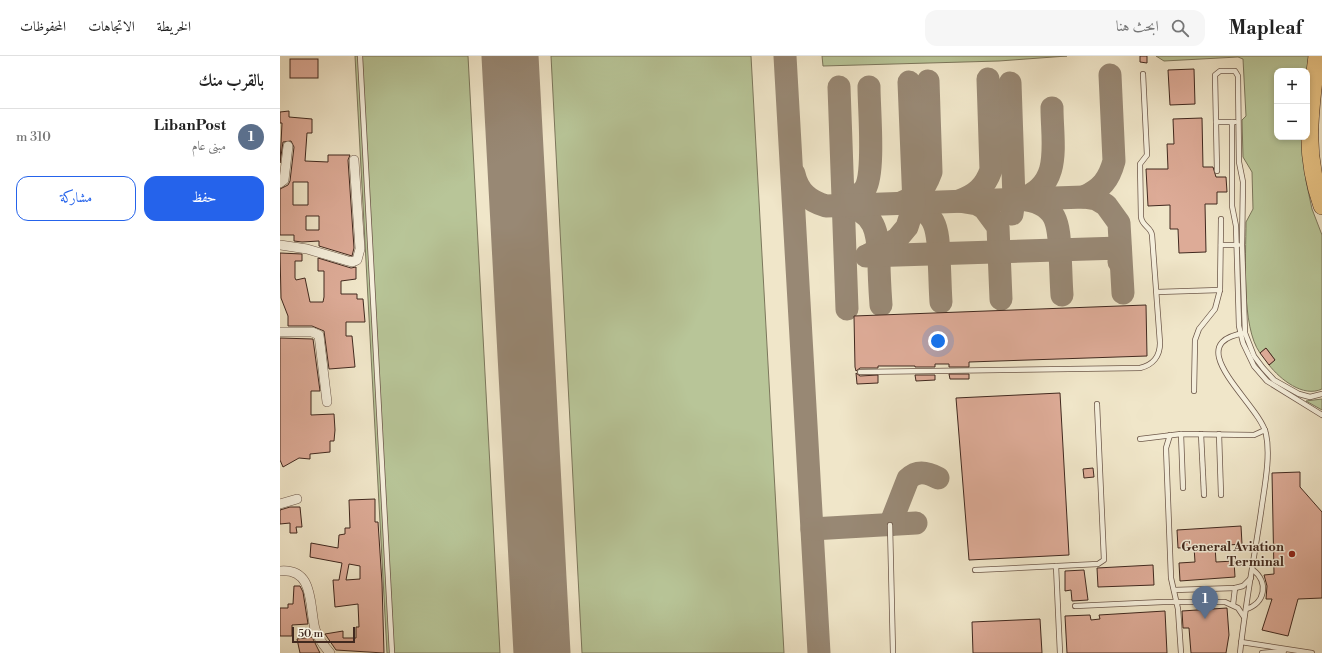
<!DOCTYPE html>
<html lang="ar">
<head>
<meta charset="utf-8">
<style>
	body { margin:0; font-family:"Libre Bodoni",Amiri,serif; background:#f6f6f6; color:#222; direction:rtl }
	.controls { position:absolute; right:12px; top:12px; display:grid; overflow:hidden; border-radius:8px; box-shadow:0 2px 6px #0003 }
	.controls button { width:36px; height:36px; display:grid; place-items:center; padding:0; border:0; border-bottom:1px solid #e0e0e0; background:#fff; color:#222; font:20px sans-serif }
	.scale { position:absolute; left:12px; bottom:10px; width:63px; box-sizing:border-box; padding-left:4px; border:2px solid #41291f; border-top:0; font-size:11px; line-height:14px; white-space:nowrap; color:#41291f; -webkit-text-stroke:3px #f5efdc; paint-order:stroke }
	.you { position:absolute; left:658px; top:285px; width:14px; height:14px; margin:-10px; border:3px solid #fff; border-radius:50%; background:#1a73e8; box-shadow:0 0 0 6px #1a73e833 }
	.badge { display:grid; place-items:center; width:26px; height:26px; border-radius:50%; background:#2563eb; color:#fff; font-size:13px; font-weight:700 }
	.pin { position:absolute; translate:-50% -33px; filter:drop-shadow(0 1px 2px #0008) }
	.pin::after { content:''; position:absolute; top:21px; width:14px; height:12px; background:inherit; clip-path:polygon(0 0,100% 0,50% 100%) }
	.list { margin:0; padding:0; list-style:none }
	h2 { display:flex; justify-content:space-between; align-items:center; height:52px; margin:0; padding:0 16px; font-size:17px }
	h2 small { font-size:13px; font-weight:400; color:#767676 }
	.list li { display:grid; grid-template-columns:26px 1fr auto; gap:12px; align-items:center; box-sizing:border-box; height:56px; padding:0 16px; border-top:1px solid #e0e0e0 }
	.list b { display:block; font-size:15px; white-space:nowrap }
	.list p { margin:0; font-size:13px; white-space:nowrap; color:#767676 }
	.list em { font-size:13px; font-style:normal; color:#767676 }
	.actions { display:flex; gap:8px; padding:12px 16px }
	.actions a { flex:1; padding:9px 0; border:1px solid #2563eb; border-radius:12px; text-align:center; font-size:14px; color:#2563eb }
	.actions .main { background:#2563eb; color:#fff }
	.icon { flex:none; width:22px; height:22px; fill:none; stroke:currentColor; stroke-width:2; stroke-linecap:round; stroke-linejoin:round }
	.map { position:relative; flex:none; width:1042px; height:597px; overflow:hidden; direction:ltr }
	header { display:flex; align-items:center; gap:24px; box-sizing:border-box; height:56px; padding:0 20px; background:#fff; border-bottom:1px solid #e0e0e0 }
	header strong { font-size:19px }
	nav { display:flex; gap:22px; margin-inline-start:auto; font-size:14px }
	.search { width:280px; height:36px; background:#f6f6f6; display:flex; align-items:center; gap:10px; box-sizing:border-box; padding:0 14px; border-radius:12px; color:#767676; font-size:15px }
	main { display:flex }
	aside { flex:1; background:#fff }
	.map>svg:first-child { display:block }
	.green { fill:#b8c598; stroke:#7c775c }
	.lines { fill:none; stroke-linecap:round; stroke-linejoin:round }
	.taxiway { stroke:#988874; stroke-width:23 }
	.runway { stroke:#988874; stroke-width:57 }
	.building { fill:#ddab97; stroke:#41291f; fill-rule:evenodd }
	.lane-casing { stroke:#6d584a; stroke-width:6 }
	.street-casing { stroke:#6d584a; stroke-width:10 }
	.highway-casing { stroke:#41291f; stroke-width:18 }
	.lane { stroke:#f5efdc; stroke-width:4.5 }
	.street { stroke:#f5efdc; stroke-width:9 }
	.highway { stroke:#e8c384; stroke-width:17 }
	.poi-dot { fill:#8f2418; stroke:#f5efdc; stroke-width:1.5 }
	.labels { text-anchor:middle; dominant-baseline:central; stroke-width:3; stroke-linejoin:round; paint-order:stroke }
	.poi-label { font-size:13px; font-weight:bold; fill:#41291f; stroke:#f5efdc; text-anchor:end }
</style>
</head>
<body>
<header>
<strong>Mapleaf</strong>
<div class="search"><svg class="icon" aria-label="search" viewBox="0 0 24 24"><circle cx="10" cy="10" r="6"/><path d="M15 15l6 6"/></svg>ابحث هنا</div>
<nav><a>الخريطة</a><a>الاتجاهات</a><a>المحفوظات</a></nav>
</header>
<main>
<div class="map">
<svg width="1042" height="597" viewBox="0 0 1042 597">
	<rect width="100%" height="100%" fill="#f0e6c9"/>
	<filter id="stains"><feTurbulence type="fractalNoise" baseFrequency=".005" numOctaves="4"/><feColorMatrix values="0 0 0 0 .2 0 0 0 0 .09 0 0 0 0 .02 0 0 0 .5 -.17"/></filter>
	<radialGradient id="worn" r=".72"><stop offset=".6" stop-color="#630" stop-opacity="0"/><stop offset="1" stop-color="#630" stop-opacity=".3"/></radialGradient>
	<g class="green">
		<path d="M75 0H188L220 597H107Z"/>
		<path d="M271 0H471L504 597H302Z"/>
		<path d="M542 0H787L719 5 543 10Z"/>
		<path d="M876 0H1029L1027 15H997V81H1022L1026 125 1032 153 1042 179V333C1023 342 1000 323 989 309L995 304 986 292 980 297C961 271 966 200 966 166L973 153 972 116 963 101 962 64 966 60 963 3 958 1 884 5Z"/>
		<path d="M1042 343V354L1026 345Z"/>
	</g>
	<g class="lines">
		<g class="taxiway">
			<path d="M505 0 539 597"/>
			<path d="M708 23 711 114C705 131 696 139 679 145L697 148 704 152 718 171 721 243"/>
			<path d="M648 25 651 116C644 135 639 139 621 147 657 153 658 172 659 203 660 217 660 232 661 246"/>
			<path d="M730 27 734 143 732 158"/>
			<path d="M559 31 567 253"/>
			<path d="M589 31C589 53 595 117 585 133 579 141 571 145 563 149 596 155 598 177 599 205 599 220 600 235 601 249"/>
			<path d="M772 52C772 88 783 129 741 143 778 147 779 168 780 199 781 212 781 226 782 239"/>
			<path d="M514 118C518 136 529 145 546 150L804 141 816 143 826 149 839 167 843 237"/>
			<path d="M804 141C821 133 829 124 834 105L830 19"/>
			<path d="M590 198 617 183 627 171 634 149 629 26"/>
			<path d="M586 200 840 192 839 206"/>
			<path d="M610 469 628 423C637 414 647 416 658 422"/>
			<path d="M532 473 636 467"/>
		</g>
		<path class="runway" d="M230 0 262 597"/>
	</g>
	<g class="building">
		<path d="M860 0H867V7L860 6Z"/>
		<rect x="10" y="3" width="28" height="19"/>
		<path d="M914 13 915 48 890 49 888 14Z"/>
		<path d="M9 55V61L32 63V77H27L25 105 48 106V99H70L68 104 74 192 72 200 39 190V185L22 186 14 185V179H0V133L8 129 10 125 14 91 11 85 3 86 0 107 2 67H0V56ZM13 126H28V149H13ZM26 160H39V174H26Z"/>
		<path d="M922 62 923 111H933L936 121H946L947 136H937V148H925L926 196 899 197 898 173H890V149L868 150 866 113H888L887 88H894L893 63Z"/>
		<path d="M0 197 22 198V205H15V222L16 224 25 222 30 246H43L44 241V215H38V202L71 212 76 211V223L61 225V238H77V243H83L85 266H66V280H72L75 311 49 313 44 275 32 270H8V260L1 242Z"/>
		<path d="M866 249 867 300 689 306V311H669V308H655V311H635V310H598V312H580L576 315 575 311 574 260Z"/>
		<path d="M0 282 33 283 40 335H31V359L54 358 55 374 54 385H50V396L30 398V403L19 402 3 411 0 404Z"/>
		<path d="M986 292 995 304 989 309 980 297Z"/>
		<path d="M576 317 580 320 598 319V327L577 328Z"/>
		<path d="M669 318H689V323H670Z"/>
		<path d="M635 319H655V324L636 325Z"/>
		<path d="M780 337 789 499 689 504 676 342Z"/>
		<path d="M813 412 814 421 804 422 803 413Z"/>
		<path d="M1020 416V431L1042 456V542L1018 543 1008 580 982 574 992 543H986L987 530 984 519 994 518 992 417Z"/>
		<path d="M95 443V466H98L102 527 104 597 56 594 45 578 63 575V582H76V571H79L78 548 55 551 53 524H59L62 507 30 501 31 487 58 492 59 479 65 478V472H70L69 444ZM69 508 80 510V523L66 524Z"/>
		<path d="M10 451H20L22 471H16L17 477H10V467L0 468V454Z"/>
		<path d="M961 470 962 488 935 490 936 506 954 505 955 521 900 525 899 507 915 506 914 491 898 492 897 474Z"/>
		<path d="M873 509 874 529 818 531 817 512Z"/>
		<path d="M804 514 808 544 792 545 791 534 785 535V515Z"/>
		<path d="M14 530H20L23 536 28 568 12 569V580H0V552H8V548H13Z"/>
		<path d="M947 552 949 579 946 597H911L909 572H903L902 555Z"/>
		<path d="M885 555 887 597H787L785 560 810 559 811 564 820 563 819 559Z"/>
		<path d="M760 563 762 597H693L692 566Z"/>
		<path d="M32 581 40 597H20L17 583Z"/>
	</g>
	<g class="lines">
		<g class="lane-casing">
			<g id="lane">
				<path d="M80 0 112 597"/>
				<path d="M936 66H955"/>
				<path d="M952 66V150L956 170 959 270 963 287 974 310 987 325 1042 359"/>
				<path d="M937 115 935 19 940 15H955L958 20 959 106 963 126 962 189 965 277 974 300 983 312 994 324 1019 338 1030 341 1042 338"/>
				<path d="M941 189H958"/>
				<path d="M877 236 940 234"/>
				<path d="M580 316 860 312C873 309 880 300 880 287L872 179C871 171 862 170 861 161L860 108 867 99 863 18"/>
				<path d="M914 335 915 284 919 273 935 253 940 234 941 163"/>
				<path d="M901 378 903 432"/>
				<path d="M921 378 924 439"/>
				<path d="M939 378 941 439"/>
				<path d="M890 379 886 392 891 522 898 553 901 597"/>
				<path d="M860 383 901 378 974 379 985 374"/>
				<path d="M610 469 613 597"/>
				<path d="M776 510 780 597"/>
				<path d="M695 514 818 508 824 504 817 348"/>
				<path d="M894 534 955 532 963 530 971 522"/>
				<path d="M953 549 955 532"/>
				<path d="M795 550 883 546H945L958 552 964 561"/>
				<path d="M966 553C985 548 989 526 973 514"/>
				<path d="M961 586 1032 597"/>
				<path d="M960 597C965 550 974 503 981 456 984 433 991 401 986 378 980 348 897 287 965 277"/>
				<path d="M982 597 1004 595"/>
			</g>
		</g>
		<g class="street-casing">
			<g id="street">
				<path d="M0 127 4 124 8 90"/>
				<path d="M0 189 27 193 68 205 72 206 77 204 80 193 74 104"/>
				<path d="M0 276H32L39 279 47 346"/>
				<path d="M0 448 17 443"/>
				<path d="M0 515C35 512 29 550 35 573 38 582 44 590 50 597"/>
			</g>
		</g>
		<g class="highway-casing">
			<path id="highway" d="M1037 0C1030 56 1023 96 1042 150"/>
		</g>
		<use href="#lane" class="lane"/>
		<use href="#street" class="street"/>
		<use href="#highway" class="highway"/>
	</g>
	<circle class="poi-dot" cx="1012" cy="498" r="4"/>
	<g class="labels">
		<g class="poi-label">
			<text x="1004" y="491">General Aviation<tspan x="1004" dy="15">Terminal</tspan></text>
		</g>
	</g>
	<rect width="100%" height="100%" filter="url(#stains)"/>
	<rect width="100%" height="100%" fill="url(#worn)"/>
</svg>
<div class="controls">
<button>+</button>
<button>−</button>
</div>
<div class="scale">50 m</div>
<div class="you"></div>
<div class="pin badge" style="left:925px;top:563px;background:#5c6f8a">1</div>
</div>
<aside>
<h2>بالقرب منك<small></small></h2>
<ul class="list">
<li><span class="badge" style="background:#5c6f8a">1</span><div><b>LibanPost</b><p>مبنى عام</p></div><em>310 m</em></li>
</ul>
<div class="actions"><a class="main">حفظ</a><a>مشاركة</a></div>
</aside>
</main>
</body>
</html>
